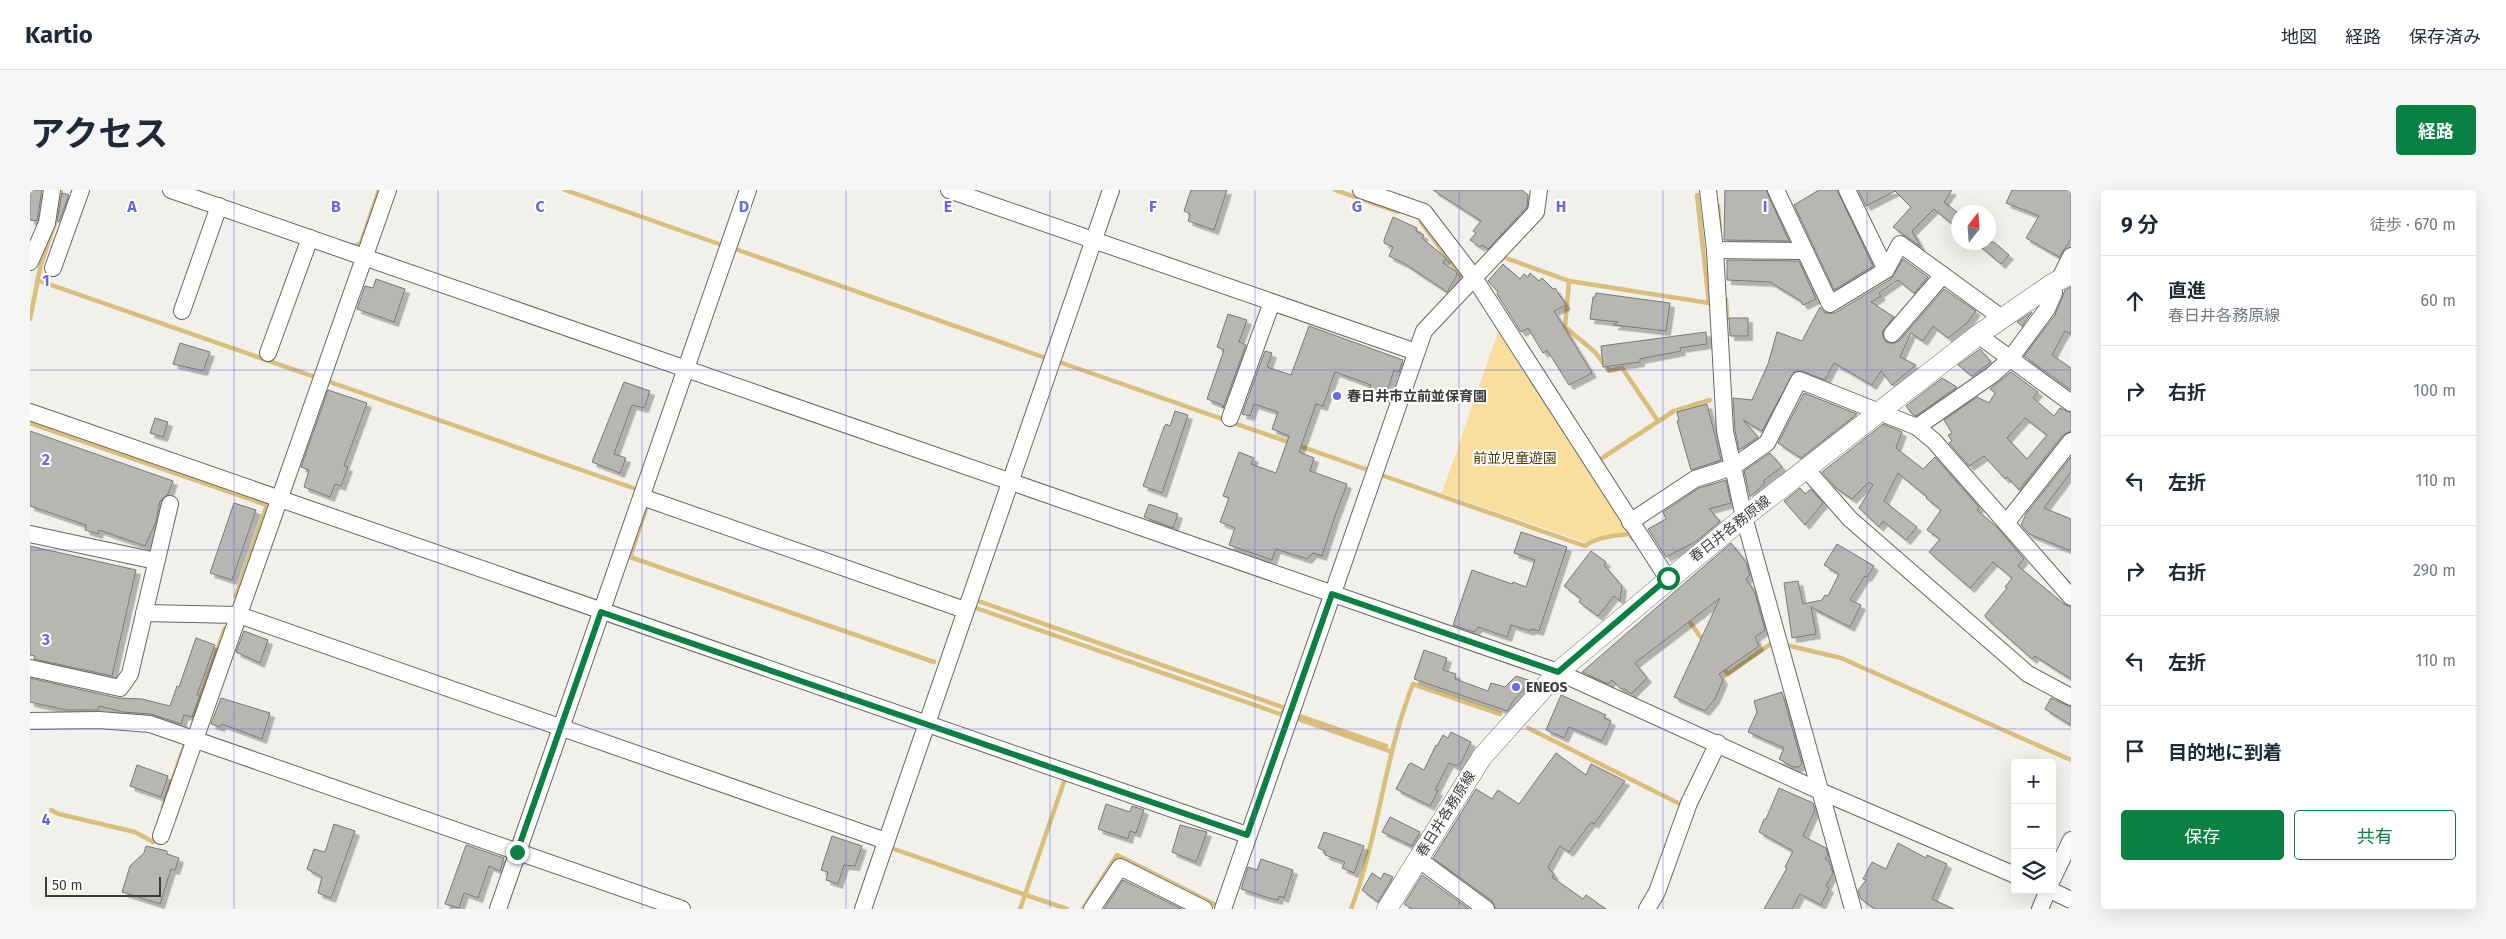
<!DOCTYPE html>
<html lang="ja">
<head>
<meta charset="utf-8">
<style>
	body { margin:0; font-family:"Fira Sans","Noto Sans JP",sans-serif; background:#f6f6f7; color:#1f2937 }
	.controls { position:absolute; right:15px; bottom:15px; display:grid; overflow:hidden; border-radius:5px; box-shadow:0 5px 20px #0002 }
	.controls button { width:45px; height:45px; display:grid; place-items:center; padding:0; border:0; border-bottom:1px solid #e0e1e3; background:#fff; color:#1f2937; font:25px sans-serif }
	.compass { position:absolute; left:1921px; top:15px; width:45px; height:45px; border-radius:50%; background:#fff; box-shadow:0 5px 20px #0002; rotate:17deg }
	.scale { position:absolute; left:15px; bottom:12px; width:116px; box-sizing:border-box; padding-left:5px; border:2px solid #3d3c3b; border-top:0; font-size:14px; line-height:18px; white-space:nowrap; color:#3d3c3b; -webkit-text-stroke:4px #fff; paint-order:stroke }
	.stop { position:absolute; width:15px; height:15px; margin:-11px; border:4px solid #0b8043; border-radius:50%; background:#fff }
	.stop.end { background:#0b8043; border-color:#fff; box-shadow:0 1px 5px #0008 }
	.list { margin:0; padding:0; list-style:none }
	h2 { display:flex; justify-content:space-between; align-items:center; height:65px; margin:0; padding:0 20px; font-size:21px }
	h2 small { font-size:16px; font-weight:400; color:#747a83 }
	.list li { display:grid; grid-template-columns:32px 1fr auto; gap:15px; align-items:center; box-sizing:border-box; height:90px; padding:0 20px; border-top:1px solid #e0e1e3 }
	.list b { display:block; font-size:19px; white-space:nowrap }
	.list p { margin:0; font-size:16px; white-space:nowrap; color:#747a83 }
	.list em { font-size:16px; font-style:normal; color:#747a83 }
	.actions { display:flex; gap:10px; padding:15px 20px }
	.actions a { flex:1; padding:11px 0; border:1px solid #0b8043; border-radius:5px; text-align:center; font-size:18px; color:#0b8043 }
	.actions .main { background:#0b8043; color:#fff }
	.icon { flex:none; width:28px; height:28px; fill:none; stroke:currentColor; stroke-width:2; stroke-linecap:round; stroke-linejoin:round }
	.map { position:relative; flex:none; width:2041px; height:719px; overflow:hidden; border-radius:5px }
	header { display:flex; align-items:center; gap:30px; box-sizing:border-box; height:70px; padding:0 25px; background:#fff; border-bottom:1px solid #e0e1e3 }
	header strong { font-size:24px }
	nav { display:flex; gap:28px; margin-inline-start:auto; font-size:18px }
	.intro { display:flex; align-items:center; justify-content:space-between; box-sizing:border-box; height:120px; padding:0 30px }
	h1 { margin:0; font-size:35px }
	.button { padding:12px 22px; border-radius:5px; background:#0b8043; color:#fff; font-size:18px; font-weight:700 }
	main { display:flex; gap:30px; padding:0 30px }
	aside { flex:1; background:#fff; border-radius:5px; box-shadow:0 5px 20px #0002 }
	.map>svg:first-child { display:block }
	.green { fill:#f9de9e }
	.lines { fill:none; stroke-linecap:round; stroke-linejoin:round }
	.stream { stroke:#dabe7b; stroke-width:4.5 }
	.building { fill:#b7b6b2; stroke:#7a7875; fill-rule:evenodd; filter:url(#shadow) }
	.minor-casing { stroke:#696864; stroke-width:18 }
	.major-casing { stroke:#696864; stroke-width:21 }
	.minor { stroke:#fff; stroke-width:16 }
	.major { stroke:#fff; stroke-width:20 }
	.route { stroke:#0b8043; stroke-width:6 }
	.grid { fill:none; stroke:#6969e2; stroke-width:1; stroke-opacity:0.55 }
	.poi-dot { fill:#6969e2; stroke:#fff; stroke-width:2 }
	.labels { text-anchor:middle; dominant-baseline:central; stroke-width:4; stroke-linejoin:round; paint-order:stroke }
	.poi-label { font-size:14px; font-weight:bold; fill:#3d3c3b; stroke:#fff; text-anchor:start }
	.park-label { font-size:14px; fill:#513e06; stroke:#fff }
	.street-label { font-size:14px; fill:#3d3c3b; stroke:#fff }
	.grid-label { font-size:16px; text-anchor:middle; font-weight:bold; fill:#6969e2; stroke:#fff; stroke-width:4; stroke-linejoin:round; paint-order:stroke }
</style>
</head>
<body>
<header>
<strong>Kartio</strong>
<nav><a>地図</a><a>経路</a><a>保存済み</a></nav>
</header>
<div class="intro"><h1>アクセス</h1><a class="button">経路</a></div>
<main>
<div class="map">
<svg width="2041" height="719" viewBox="0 0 2041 719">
	<defs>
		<filter id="shadow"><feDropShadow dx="4.5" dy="4.5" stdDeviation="0" flood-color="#0004"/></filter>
	</defs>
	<rect width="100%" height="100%" fill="#f1f0eb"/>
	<path class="green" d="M1469 139 1599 341 1554 352 1412 303Z"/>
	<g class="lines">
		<g class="stream">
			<path d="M535 0 689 54"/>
			<path d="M1305 0 1368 22"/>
			<path d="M1688 16 1690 38"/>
			<path d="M26 26 31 0"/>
			<path d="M1391 32 1430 85"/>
			<path d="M321 55 325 56 331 53 349 0"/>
			<path d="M708 60 1013 167"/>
			<path d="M1471 70 1473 67 1539 91 1679 113 1667 5"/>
			<path d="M7 90 282 186"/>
			<path d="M1539 91 1535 137 1565 162 1579 181 1592 178 1628 231"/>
			<path d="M1696 109 1697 128"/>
			<path d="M0 129 11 74 25 33"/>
			<path d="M1032 173 1338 280"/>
			<path d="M300 192 603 298"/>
			<path d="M0 233 237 315 206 406"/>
			<path d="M1571 273 1569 270 1644 221 1680 210"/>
			<path d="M1351 285 1555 356C1566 347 1585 345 1600 344L1603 349"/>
			<path d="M618 313 600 367 904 472"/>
			<path d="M948 411 1255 518 1253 522"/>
			<path d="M946 418 1250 524"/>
			<path d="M1657 428 1674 452"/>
			<path d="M1756 455 1811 468 2041 570"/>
			<path d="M1692 477 1698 484 1742 453"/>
			<path d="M1269 526 1356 556"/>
			<path d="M164 527 195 438"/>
			<path d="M1268 529 1362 562"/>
			<path d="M1498 538 1648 613"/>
			<path d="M133 617 156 551"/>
			<path d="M21 620 29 624 105 642 123 652 126 643"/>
			<path d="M861 658 993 704"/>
			<path d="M996 705 1037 719"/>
			<path d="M990 719 1035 589"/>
			<path d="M1053 719 1087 665 1190 717"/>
			<path d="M1321 719C1349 646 1354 567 1383 494L1470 524"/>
		</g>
	</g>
	<g class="building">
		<path d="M0 0H12L7 31 0 30Z"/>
		<path d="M1161 0H1197L1184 40 1158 31 1160 24 1154 21Z"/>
		<path d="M1403 0H1492L1498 5 1497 17 1458 59 1452 55 1450 57 1440 50 1446 43 1443 41 1451 31Z"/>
		<path d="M1695 0H1736L1759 51 1694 50Z"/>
		<path d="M1789 0H1807L1843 76 1804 100 1764 15Z"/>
		<path d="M1828 0H1922L1914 12 1928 23V39L1904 19 1882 41 1891 57 1863 37 1881 17 1865 1 1836 16Z"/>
		<path d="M1982 0H2041V49L2029 67 1996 48 2009 26 1976 13Z"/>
		<path d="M32 3 39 5 29 32 27 31Z"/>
		<path d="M1363 27 1387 38 1386 41 1394 45 1392 48 1416 68 1413 73 1427 82V85L1417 102 1375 74 1359 66 1363 57 1354 53V50Z"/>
		<path d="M1945 52H1964L1979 65 1971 74Z"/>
		<path d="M1873 69 1898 87 1884 103 1868 90 1849 103 1851 106 1841 112 1864 127 1852 142 1855 151 1861 154 1869 151 1914 99 1946 121 1937 133 1918 148 1903 136 1893 151 1881 143 1870 167 1886 175 1862 195 1851 181 1842 195 1804 173 1795 190 1772 181 1764 182 1732 241 1713 230 1728 247 1709 260 1705 240 1703 208 1722 210 1738 174 1747 142 1772 151 1790 117 1795 123H1805L1861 89Z"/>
		<path d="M1697 70 1769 71 1786 109 1773 115 1771 111 1740 92 1697 90Z"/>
		<path d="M1473 74 1490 89 1494 84 1498 87 1500 83 1509 91 1512 88 1523 99 1525 98 1536 115 1524 121 1562 183 1539 195 1517 160 1513 163 1498 138 1491 142 1467 104 1468 102 1458 91Z"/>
		<path d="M346 89 375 99 364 132 327 119 335 96 343 98Z"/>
		<path d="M2041 97V144L2035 141 2022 165 2041 178V200L1994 166 2025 125 2035 100Z"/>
		<path d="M1566 103 1640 113 1636 141 1583 135 1588 132 1560 129 1563 107H1565Z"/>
		<path d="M2002 122 1992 136 1987 132Z"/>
		<path d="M1198 124 1217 130 1209 152 1216 155 1193 218 1192 215 1177 209 1194 160 1187 157Z"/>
		<path d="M1699 128H1718V146H1700Z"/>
		<path d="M1279 136 1373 170 1369 182 1364 180 1355 208 1338 202 1341 195 1305 182 1293 216 1286 214 1269 262 1284 268 1280 281 1317 294 1304 329 1292 366 1283 363 1277 369 1246 359 1242 370 1239 369 1199 355 1205 338 1190 332 1199 308 1193 306 1209 262 1224 268 1221 274 1246 283 1259 246 1242 239 1248 222 1224 214 1220 226 1212 224 1235 161 1242 163 1237 177 1261 185Z"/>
		<path d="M1676 142 1677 154 1650 158 1651 161 1610 169V172L1573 177 1571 156Z"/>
		<path d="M150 153 180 162 173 181 143 174Z"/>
		<path d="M1950 159 1961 172 1942 186 1928 175Z"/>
		<path d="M1981 182 2008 202 2003 208 2024 226 2030 218 2041 223V241L2033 245 1989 300 1977 287 1975 289 1954 266 1939 276 1919 253 1922 251 1918 245 1922 243 1914 230 1947 207 1959 213 1965 203 1960 199ZM1995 228 2017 245 1997 269 1977 248Z"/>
		<path d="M1912 188 1927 197 1886 226 1882 224 1876 216Z"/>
		<path d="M594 192 620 201 614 218 602 215 584 264 596 268 590 283 562 272Z"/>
		<path d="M298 200 337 213 314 276 318 277 311 296 305 294 300 307 274 297 279 280 271 277Z"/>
		<path d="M1774 203 1827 224 1771 268 1748 253Z"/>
		<path d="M1677 214 1691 270 1661 280 1647 231H1649L1647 222Z"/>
		<path d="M1145 221 1158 225 1132 303 1113 296 1134 237 1136 234 1140 236Z"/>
		<path d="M125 228 138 232 133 247 120 243Z"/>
		<path d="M1853 234 1872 242 1866 258 1893 279 1905 267 1949 317 1947 320 1968 338 1994 369 1988 376 2034 414 2041 417V489L2005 466 2002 469 1956 428 1955 425 1977 398 1975 397 1982 388 1963 372 1940 398 1899 362 1910 349 1897 340 1911 320 1896 308 1897 307 1868 283 1854 311 1887 337 1876 350 1853 331 1849 337 1829 318 1843 295 1839 292 1822 309 1806 298 1792 282Z"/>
		<path d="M0 241 143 291 138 304 130 311 126 332 115 356 69 340 68 344 55 340 56 335 0 316Z"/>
		<path d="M1740 263 1752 277 1733 291 1735 293 1720 307 1714 281Z"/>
		<path d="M2041 267V282L2014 318 2041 329V361L1999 344 1991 335 1996 324Z"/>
		<path d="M1696 290 1701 313 1679 319 1690 331 1667 351 1636 367 1618 339 1636 329 1633 322 1669 298Z"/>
		<path d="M1770 298 1775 304 1781 299 1793 313 1775 335 1754 311Z"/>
		<path d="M204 313 226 320 202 390 180 383Z"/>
		<path d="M1119 314 1148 324 1143 338 1114 327Z"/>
		<path d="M1491 342 1537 357 1509 441 1501 439 1500 441 1481 435 1477 447 1448 437 1444 442 1423 435 1442 380 1482 394 1483 392 1496 397 1505 370 1484 363Z"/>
		<path d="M1701 353 1716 372 1720 385 1716 389 1725 403 1735 440 1725 447 1729 456 1689 484 1693 490 1685 509 1675 521 1644 507 1690 408 1605 473 1617 488 1601 504 1595 499H1591L1582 490 1578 494 1552 482Z"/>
		<path d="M1807 354 1844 376 1837 387 1835 386 1820 410 1831 415 1820 437 1781 417 1786 444 1762 448 1754 393 1768 391 1773 414 1792 410 1795 405 1798 406 1809 384 1794 375Z"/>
		<path d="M0 356 106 380 82 486 4 469 5 466 0 465Z"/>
		<path d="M1561 361 1576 372 1574 375 1592 396 1590 411 1584 406 1568 426 1549 412 1551 409 1534 396Z"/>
		<path d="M214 441 238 450 230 473 206 462Z"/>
		<path d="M166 448 185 455 167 505H170L162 527 154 525 151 534 121 524 93 522 69 516 68 520H36L0 512V488L88 508 112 509 140 516 147 496 149 497Z"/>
		<path d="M1394 460 1417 468 1413 480 1426 484 1425 489 1458 501 1461 493 1475 497 1486 486 1501 491 1483 511 1477 521 1384 489Z"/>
		<path d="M1752 502 1772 573 1769 577H1763L1749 569 1754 558 1718 542 1727 522 1724 511Z"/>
		<path d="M1531 505 1576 525 1574 528 1581 531 1572 551 1539 537 1534 548 1516 540Z"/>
		<path d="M191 508 240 523 232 549 192 534 190 537 181 534Z"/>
		<path d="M2021 508 2041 517V535L2015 519Z"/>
		<path d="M1421 542 1441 552 1431 573 1426 576 1419 573 1405 600 1408 601 1400 616 1366 599 1379 574 1381 573 1394 580 1406 555 1407 556 1413 545 1418 548Z"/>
		<path d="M1526 563 1556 585 1561 574 1595 591 1564 634 1561 632 1539 662 1530 656 1518 677 1524 685 1522 687 1553 709 1556 705 1576 719H1466L1462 711 1403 668 1446 599 1462 609 1468 600 1489 614Z"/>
		<path d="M107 575 138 586 131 607 100 596Z"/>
		<path d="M1749 598 1783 613 1785 620 1773 646 1796 658 1798 665 1795 669 1799 671 1803 683 1796 696 1799 698 1791 715 1770 704 1762 719H1734L1757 678 1755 677 1763 661 1729 642 1734 629H1736Z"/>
		<path d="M1076 614 1100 622 1102 616 1114 620 1106 643 1100 641 1098 649 1068 639Z"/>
		<path d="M1360 627 1390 642 1382 656 1352 642Z"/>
		<path d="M304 634 325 641 301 708 288 703 292 687 277 679 284 659 295 662Z"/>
		<path d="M1150 635 1177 642 1166 672 1142 662Z"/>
		<path d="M1294 642 1334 656 1324 683 1312 678 1315 672 1295 665V661L1288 658Z"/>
		<path d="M802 646 832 656 825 676 814 675 808 694 796 690 798 682 791 680Z"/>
		<path d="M1868 653 1896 668 1897 665 1917 674 1902 709 1924 719H1845L1831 709 1828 701 1836 690 1833 689 1842 672 1856 679Z"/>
		<path d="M436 655 474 668 470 681 459 676 448 708 434 703 429 718 415 714Z"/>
		<path d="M116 656 137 661V664L149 668 145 680 141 679 130 714 92 702 100 676 114 663Z"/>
		<path d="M1231 669 1263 680 1254 708 1249 706 1248 710 1239 708 1211 699 1218 677 1227 680Z"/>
		<path d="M1342 683 1351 689 1354 683 1363 687 1348 712 1332 700Z"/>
		<path d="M1392 685 1439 719H1382L1374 714Z"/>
		<path d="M1093 690 1152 719H1074Z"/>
	</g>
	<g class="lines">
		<g class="minor-casing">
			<g id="minor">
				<path d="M141 0 1528 482 1790 601 1985 685"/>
				<path d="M919 0 1386 162"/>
				<path d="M1331 0 1394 22 1443 86 1638 389"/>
				<path d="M1678 0 1685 60 1695 241 1714 327 1823 719"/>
				<path d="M1746 0 1800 114 1856 80 1870 54 1972 128"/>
				<path d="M1817 0 1856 80"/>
				<path d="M1685 60 1775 61"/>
				<path d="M0 72 17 33 22 0"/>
				<path d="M23 78 51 0"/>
				<path d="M2029 90 2041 66"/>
				<path d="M152 121 189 16"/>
				<path d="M1862 144 1913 85"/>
				<path d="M1948 145 2041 213"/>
				<path d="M238 163 280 48"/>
				<path d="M0 222 1217 645"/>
				<path d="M1200 228 1242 112"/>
				<path d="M1887 237 1962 185 1980 169 2017 119 2024 103 2022 94"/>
				<path d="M1777 280 1820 329 1998 484 2041 507"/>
				<path d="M612 307 935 420"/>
				<path d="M1600 332 1665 289 1703 277 1737 253 1769 190 1887 237 1904 251 2041 407"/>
				<path d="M1977 332 2041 251"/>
				<path d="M0 344 126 371"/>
				<path d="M114 423 209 425 856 651"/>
				<path d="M0 478 90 498 100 484 140 314"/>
				<path d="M0 531 69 530 120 534 652 719"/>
				<path d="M131 646 358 0"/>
				<path d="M1388 669 1456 719"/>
				<path d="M2022 690 2041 650"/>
				<path d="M2020 700 2041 710"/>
				<path d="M468 719 718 0"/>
				<path d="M833 719 1081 0"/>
				<path d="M1062 719 1090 677 1174 719"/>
				<path d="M1193 719 1394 141 1506 22 1509 0"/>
				<path d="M1617 719 1627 702 1659 613 1688 553"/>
				<path d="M2010 719 2018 700"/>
			</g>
		</g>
		<g class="major-casing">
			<path id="major" d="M1357 719 1452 567 1528 482 1714 327 1948 145 2022 94 2041 84"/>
		</g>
		<use href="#minor" class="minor"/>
		<use href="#major" class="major"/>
	</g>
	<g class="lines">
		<path class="route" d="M487 662 571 422 1217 645 1302 404 1528 482 1638 388"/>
	</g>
	<path class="grid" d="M204 0V719M408 0V719M612 0V719M816 0V719M1020 0V719M1225 0V719M1429 0V719M1633 0V719M1837 0V719M0 180H2041M0 360H2041M0 539H2041"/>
	<g class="poi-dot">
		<circle cx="1307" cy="206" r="5"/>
		<circle cx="1486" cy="497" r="5"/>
	</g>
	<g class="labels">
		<g class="poi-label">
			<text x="1317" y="206">春日井市立前並保育園</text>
			<text x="1496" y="497">ENEOS</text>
		</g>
		<g class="park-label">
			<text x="1485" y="268">前並児童遊園</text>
		</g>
		<g class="street-label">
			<text transform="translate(1700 339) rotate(-38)">春日井各務原線</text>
			<text transform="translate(1416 624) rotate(-58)">春日井各務原線</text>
		</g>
	</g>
	<g class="grid-label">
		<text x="102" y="22">A</text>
		<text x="306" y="22">B</text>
		<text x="510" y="22">C</text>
		<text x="714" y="22">D</text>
		<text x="918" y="22">E</text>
		<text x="1123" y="22">F</text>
		<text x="1327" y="22">G</text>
		<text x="1531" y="22">H</text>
		<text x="1735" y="22">I</text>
		<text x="16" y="96">1</text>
		<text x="16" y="275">2</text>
		<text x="16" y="455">3</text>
		<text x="16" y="635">4</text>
	</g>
</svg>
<div class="controls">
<button>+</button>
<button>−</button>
<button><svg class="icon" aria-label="layers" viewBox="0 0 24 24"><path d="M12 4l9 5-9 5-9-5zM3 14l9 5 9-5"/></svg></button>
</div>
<svg class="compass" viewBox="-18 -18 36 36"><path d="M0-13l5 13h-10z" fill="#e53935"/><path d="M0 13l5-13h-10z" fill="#747a83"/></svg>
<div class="scale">50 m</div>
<div class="stop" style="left:1638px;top:388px"></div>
<div class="stop end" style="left:487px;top:662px"></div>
</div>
<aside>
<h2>9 分<small>徒歩 · 670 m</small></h2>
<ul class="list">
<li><svg class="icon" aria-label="ahead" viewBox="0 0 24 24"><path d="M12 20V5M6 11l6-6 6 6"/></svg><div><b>直進</b><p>春日井各務原線</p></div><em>60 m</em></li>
<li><svg class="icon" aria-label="right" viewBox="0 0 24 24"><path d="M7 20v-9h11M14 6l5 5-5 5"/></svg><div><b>右折</b></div><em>100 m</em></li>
<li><svg class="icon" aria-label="left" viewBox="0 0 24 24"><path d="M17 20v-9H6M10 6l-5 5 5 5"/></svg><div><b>左折</b></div><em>110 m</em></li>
<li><svg class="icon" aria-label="right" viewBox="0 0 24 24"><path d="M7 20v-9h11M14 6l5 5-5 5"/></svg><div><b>右折</b></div><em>290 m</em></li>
<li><svg class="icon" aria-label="left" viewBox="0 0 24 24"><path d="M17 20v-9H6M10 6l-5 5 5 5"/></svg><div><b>左折</b></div><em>110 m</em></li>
<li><svg class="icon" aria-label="arrive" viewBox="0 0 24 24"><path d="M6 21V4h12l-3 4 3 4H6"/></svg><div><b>目的地に到着</b></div></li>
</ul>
<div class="actions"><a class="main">保存</a><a>共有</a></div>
</aside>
</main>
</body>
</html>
